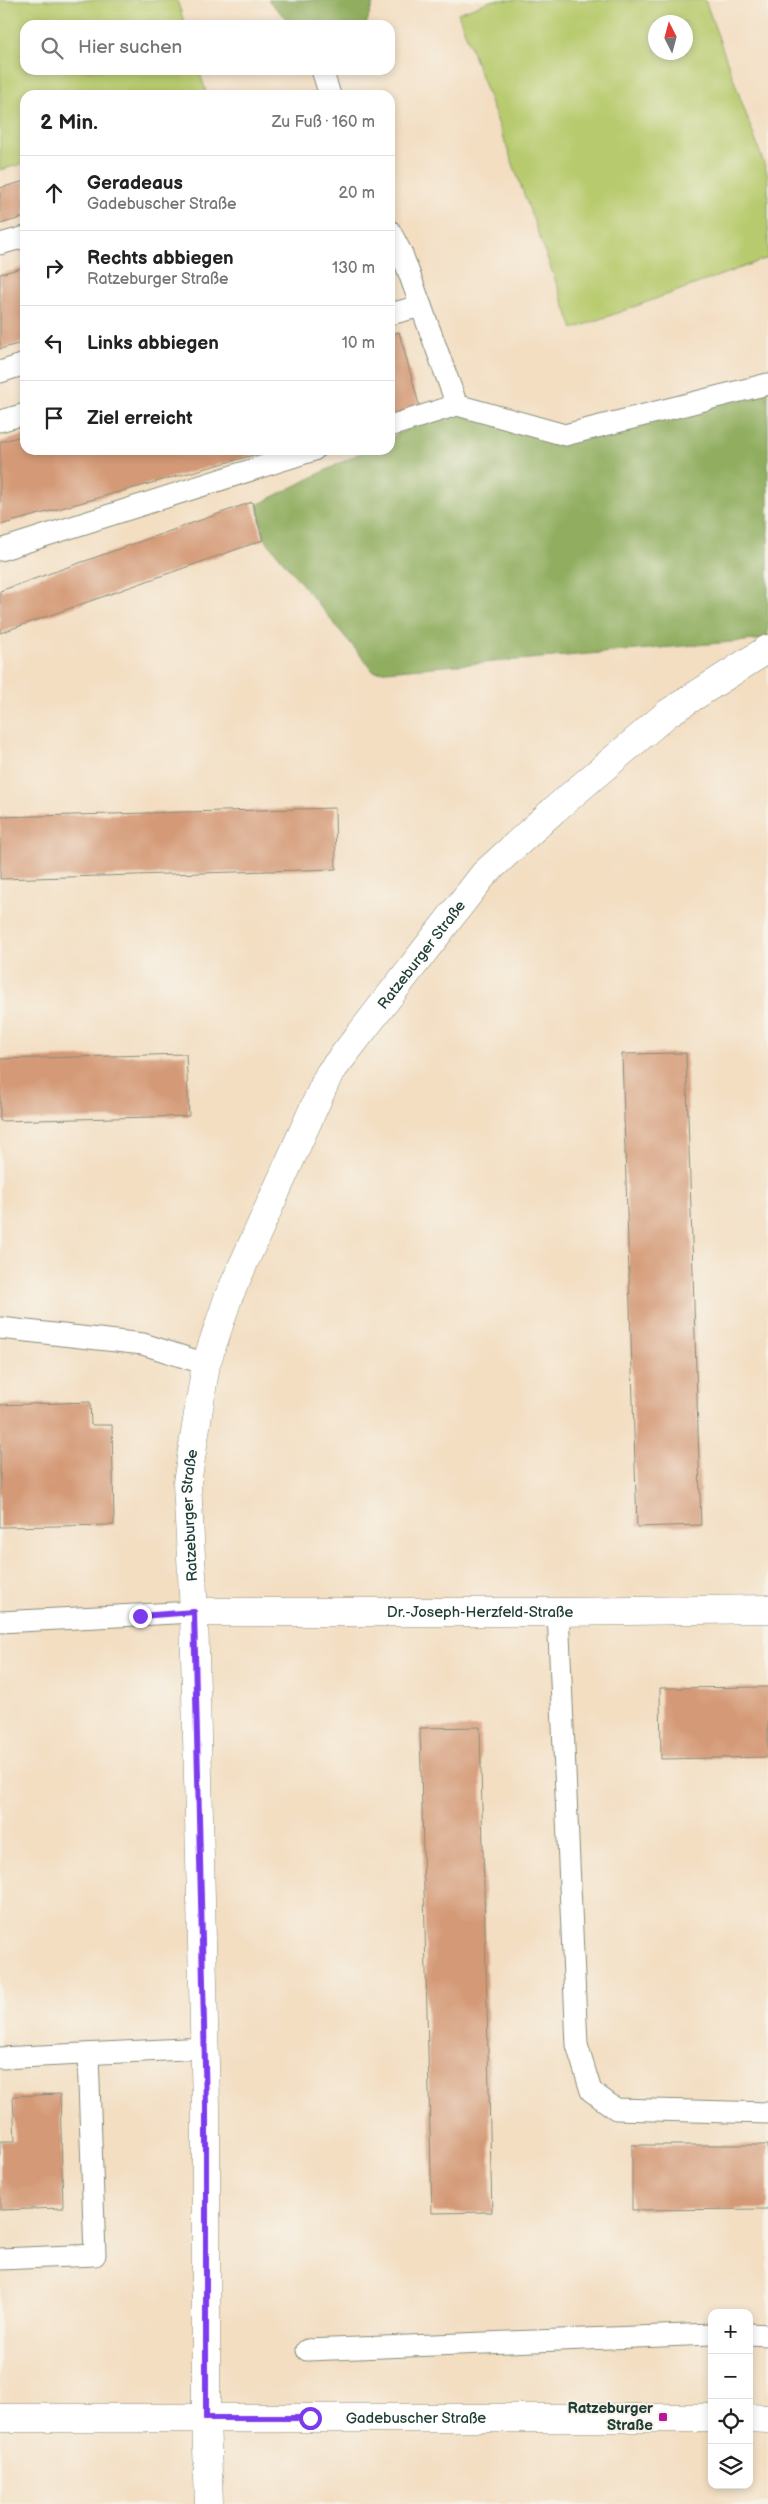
<!DOCTYPE html>
<html lang="de">
<head>
<meta charset="utf-8">
<style>
	body { margin:0; font-family:"Balsamiq Sans",sans-serif; background:#f6f6f6; color:#222 }
	.controls { position:absolute; right:15px; bottom:15px; display:grid; overflow:hidden; border-radius:10px; box-shadow:0 2px 8px #0003 }
	.controls button { width:45px; height:45px; display:grid; place-items:center; padding:0; border:0; border-bottom:1px solid #e0e0e0; background:#fff; color:#222; font:25px sans-serif }
	.compass { position:absolute; left:648px; top:15px; width:45px; height:45px; border-radius:50%; background:#fff; box-shadow:0 2px 8px #0003; rotate:354deg }
	.stop { position:absolute; width:15px; height:15px; margin:-11px; border:4px solid #7c3aed; border-radius:50%; background:#fff }
	.stop.end { background:#7c3aed; border-color:#fff; box-shadow:0 1px 5px #0008 }
	.list { margin:0; padding:0; list-style:none }
	h2 { display:flex; justify-content:space-between; align-items:center; height:65px; margin:0; padding:0 20px; font-size:21px }
	h2 small { font-size:16px; font-weight:400; color:#767676 }
	.list li { display:grid; grid-template-columns:32px 1fr auto; gap:15px; align-items:center; box-sizing:border-box; height:75px; padding:0 20px; border-top:1px solid #e0e0e0 }
	.list b { display:block; font-size:19px; white-space:nowrap }
	.list p { margin:0; font-size:16px; white-space:nowrap; color:#767676 }
	.list em { font-size:16px; font-style:normal; color:#767676 }
	.icon { flex:none; width:28px; height:28px; fill:none; stroke:currentColor; stroke-width:2; stroke-linecap:round; stroke-linejoin:round }
	.map { position:relative; flex:none; width:768px; height:2504px; overflow:hidden }
	.search { position:absolute; background:#fff; box-shadow:0 2px 8px #0003; left:20px; top:20px; width:375px; height:55px; display:flex; align-items:center; gap:12px; box-sizing:border-box; padding:0 18px; border-radius:15px; color:#767676; font-size:19px }
	.panel { position:absolute; background:#fff; box-shadow:0 2px 8px #0003; left:20px; top:90px; width:375px; height:365px; border-radius:15px }
	.map>svg:first-child { display:block }
	.green { fill:#b7ca6d; stroke:#6b8450; fill-rule:evenodd }
	.forest { fill:#91ae60; stroke:#58764a }
	.building { fill:#d49976 }
	.lines { fill:none; stroke-linecap:round; stroke-linejoin:round }
	.lane-casing { stroke:#898e7b; stroke-width:23 }
	.street-casing { stroke:#898e7b; stroke-width:29 }
	.secondary-casing { stroke:#898e7b; stroke-width:29 }
	.lane { stroke:#fff; stroke-width:21 }
	.street { stroke:#fff; stroke-width:28 }
	.secondary { stroke:#fff; stroke-width:28 }
	.route { stroke:#7c3aed; stroke-width:6 }
	.poi-dot { fill:#b5179e; stroke:#f7f3e8; stroke-width:2 }
	.labels { text-anchor:middle; dominant-baseline:central; stroke-width:4; stroke-linejoin:round; paint-order:stroke }
	.street-label { font-size:15px; fill:#1f3d34; stroke:#f7f3e8 }
	.poi-label { font-size:15px; font-weight:bold; fill:#1f3d34; stroke:#f7f3e8; text-anchor:end }
</style>
</head>
<body>
<div class="map">
<svg width="768" height="2504" viewBox="0 0 768 2504">
	<rect width="100%" height="100%" fill="#f7f3e8"/>
	<filter id="ink" filterUnits="userSpaceOnUse"><feTurbulence type="fractalNoise" baseFrequency=".02" numOctaves="2"/><feDisplacementMap in="SourceGraphic" scale="10" xChannelSelector="R" yChannelSelector="G"/><feConvolveMatrix kernelMatrix="1 2 1 2 8 2 1 2 1" color-interpolation-filters="sRGB"/></filter>
	<filter id="wash" filterUnits="userSpaceOnUse"><feTurbulence type="fractalNoise" baseFrequency=".0096" numOctaves="4" result="noise"/><feDisplacementMap in="SourceGraphic" scale="20" xChannelSelector="R" yChannelSelector="G"/><feGaussianBlur stdDeviation="1.12" result="paint"/><feColorMatrix in="noise" values="0 0 0 0 0 0 0 0 0 0 0 0 0 0 0 0 0 1.4 0 .05"/><feComposite in="paint" operator="in"/></filter>
	<g filter="url(#wash)">
		<rect width="100%" height="100%" fill="#f3dec2"/>
		<g class="green">
			<path d="M0 0H177L185 25H25V70H199L207 95H25V163L0 170Z"/>
			<path d="M493 0H705L768 175V258L573 329 458 13ZM656 22H686V52H656Z"/>
		</g>
		<g class="forest">
			<path d="M268 0H374L366 25H292Z"/>
			<path d="M768 384V639L374 672 265 539 257 505 366 450H390V438L457 405 565 435Z"/>
		</g>
		<g id="blocks">
			<g class="building">
				<path d="M25 181V217L0 224V188Z"/>
				<path d="M25 267V342L0 349V274Z"/>
				<path d="M399 332 420 408 390 417V334Z"/>
				<path d="M25 435V450L268 451 0 525V442Z"/>
				<path d="M252 502 263 540 0 633V591Z"/>
				<path d="M335 808 336 869 0 879V817Z"/>
				<path d="M686 1053 701 1525 637 1527 622 1054Z"/>
				<path d="M186 1054 189 1116 0 1121V1059Z"/>
				<path d="M90 1402 91 1425H112L114 1525 0 1527V1405Z"/>
				<path d="M768 1687V1757L661 1759 660 1688Z"/>
				<path d="M480 1727 492 2212 432 2213 420 1728Z"/>
				<path d="M60 2094 63 2208 0 2210V2141H15L13 2096Z"/>
				<path d="M632 2145H768V2209L632 2210Z"/>
			</g>
		</g>
	</g>
	<g filter="url(#ink)">
		<use href="#blocks" fill-opacity="0" stroke="#898e7b" stroke-width="1"/>
		<g class="lines">
			<g class="lane-casing">
				<g id="lane">
					<path d="M322 70 330 95"/>
					<path d="M390 231 402 254 457 405 390 426"/>
					<path d="M0 244 25 237"/>
					<path d="M390 314 421 306"/>
					<path d="M0 372 25 364"/>
					<path d="M457 405 565 435 768 384"/>
					<path d="M0 421 25 414"/>
					<path d="M0 550 314 450"/>
					<path d="M0 1328 143 1344 206 1364"/>
					<path d="M558 1612 577 2045 591 2091 616 2109 768 2113"/>
					<path d="M0 1622 194 1612"/>
					<path d="M0 2058 205 2048"/>
					<path d="M0 2259 95 2255 88 2054"/>
					<path d="M749 2334 768 2335"/>
					<path d="M307 2350 712 2334"/>
				</g>
			</g>
			<g class="street-casing">
				<g id="street">
					<path id="s1" d="M194 1612H558L768 1609"/>
					<path id="s2" d="M209 2504 206 2418V2106L194 1612 187 1483 206 1364 228 1298 329 1074 484 874 554 810 668 713 768 649"/>
				</g>
			</g>
			<g class="secondary-casing">
				<g id="secondary">
					<path id="s3" d="M0 2418H712"/>
					<path d="M749 2418 768 2419"/>
				</g>
			</g>
			<use href="#lane" class="lane"/>
			<use href="#street" class="street"/>
			<use href="#secondary" class="secondary"/>
		</g>
	</g>
	<g class="lines" filter="url(#ink)">
		<path class="route" d="M140 1616 194 1612 206 2106V2418H310"/>
	</g>
	<rect class="poi-dot" x="658" y="2412" width="10" height="10" rx="2.5"/>
	<g class="labels">
		<g class="street-label">
			<text stroke="none"><textPath href="#s2" startOffset="1608">Ratzeburger Straße</textPath></text>
			<text stroke="none"><textPath href="#s2" startOffset="989">Ratzeburger Straße</textPath></text>
			<text stroke="none"><textPath href="#s1" startOffset="286">Dr.-Joseph-Herzfeld-Straße</textPath></text>
			<text stroke="none"><textPath href="#s3" startOffset="416">Gadebuscher Straße</textPath></text>
		</g>
		<g class="poi-label">
			<text x="653" y="2408">Ratzeburger<tspan x="653" dy="17">Straße</tspan></text>
		</g>
	</g>
</svg>
<div class="controls">
<button>+</button>
<button>−</button>
<button><svg class="icon" aria-label="locate" viewBox="0 0 24 24"><circle cx="12" cy="12" r="6"/><path d="M12 2v4M12 18v4M2 12h4M18 12h4"/></svg></button>
<button><svg class="icon" aria-label="layers" viewBox="0 0 24 24"><path d="M12 4l9 5-9 5-9-5zM3 14l9 5 9-5"/></svg></button>
</div>
<svg class="compass" viewBox="-18 -18 36 36"><path d="M0-13l5 13h-10z" fill="#e53935"/><path d="M0 13l5-13h-10z" fill="#767676"/></svg>
<div class="stop" style="left:310px;top:2418px"></div>
<div class="stop end" style="left:140px;top:1616px"></div>
<div class="search"><svg class="icon" aria-label="search" viewBox="0 0 24 24"><circle cx="10" cy="10" r="6"/><path d="M15 15l6 6"/></svg>Hier suchen</div>
<section class="panel">
<h2>2 Min.<small>Zu Fuß · 160 m</small></h2>
<ul class="list">
<li><svg class="icon" aria-label="ahead" viewBox="0 0 24 24"><path d="M12 20V5M6 11l6-6 6 6"/></svg><div><b>Geradeaus</b><p>Gadebuscher Straße</p></div><em>20 m</em></li>
<li><svg class="icon" aria-label="right" viewBox="0 0 24 24"><path d="M7 20v-9h11M14 6l5 5-5 5"/></svg><div><b>Rechts abbiegen</b><p>Ratzeburger Straße</p></div><em>130 m</em></li>
<li><svg class="icon" aria-label="left" viewBox="0 0 24 24"><path d="M17 20v-9H6M10 6l-5 5 5 5"/></svg><div><b>Links abbiegen</b></div><em>10 m</em></li>
<li><svg class="icon" aria-label="arrive" viewBox="0 0 24 24"><path d="M6 21V4h12l-3 4 3 4H6"/></svg><div><b>Ziel erreicht</b></div></li>
</ul>
</section>
</div>
</body>
</html>
